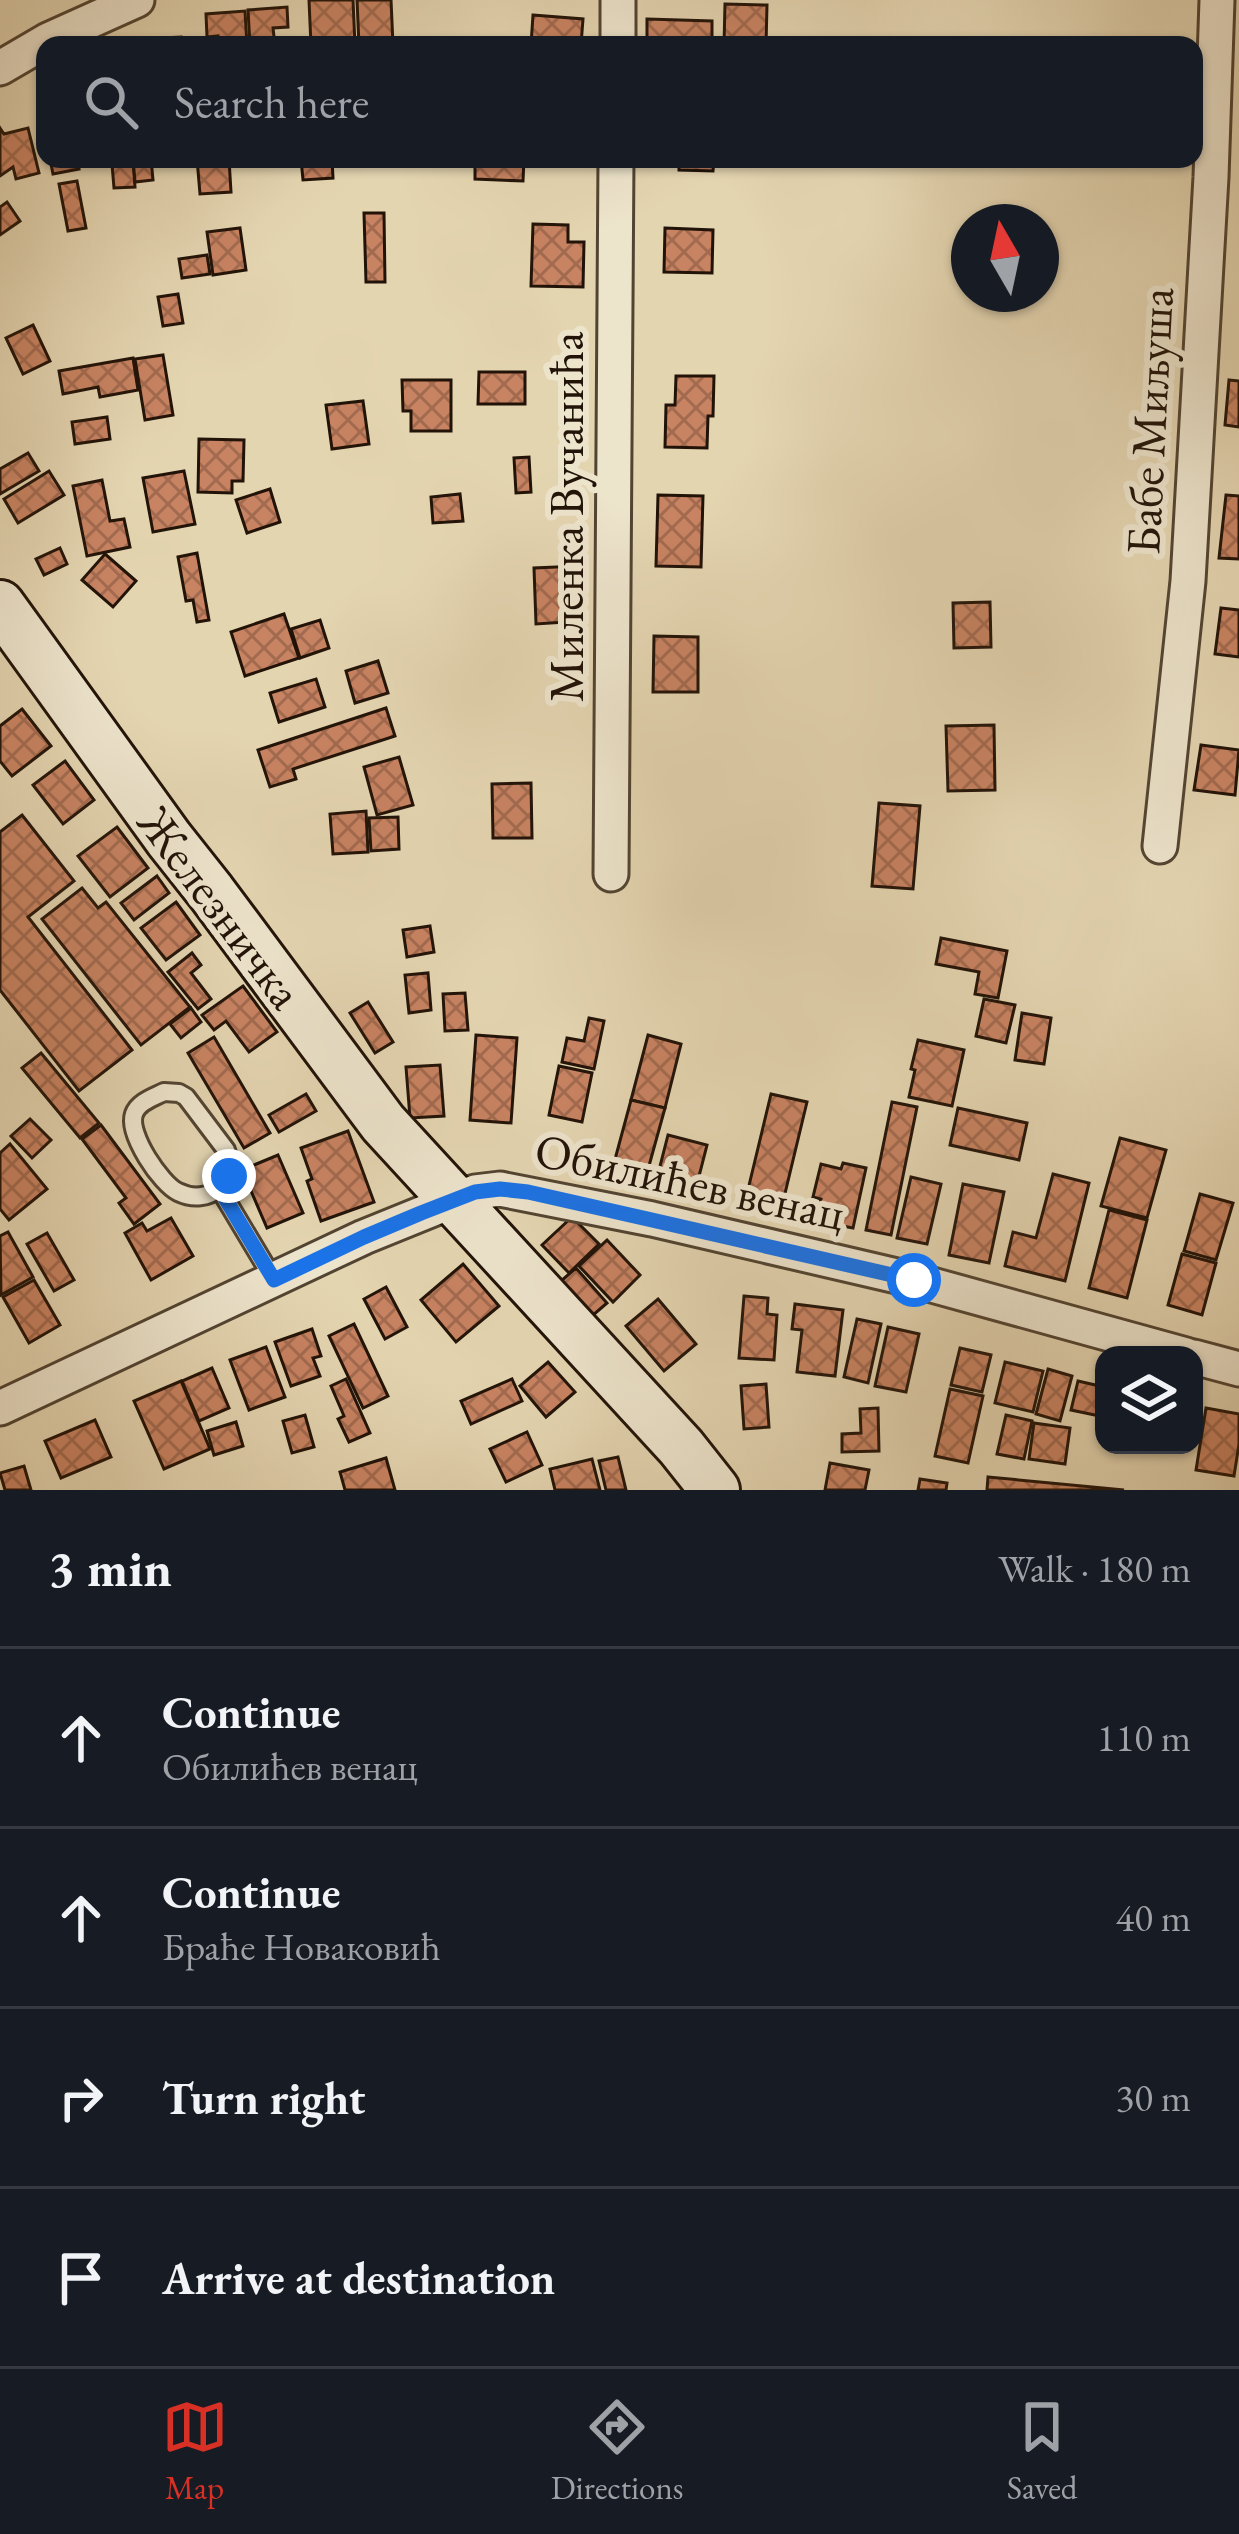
<!DOCTYPE html>
<html lang="en">
<head>
<meta charset="utf-8">
<style>
	body { margin:0; font-family:"EB Garamond",serif; background:#20242c; color:#f1f3f6 }
	.controls { position:absolute; right:36px; bottom:36px; display:grid; overflow:hidden; border-radius:24px; box-shadow:0 3px 9px #0004 }
	.controls button { width:108px; height:108px; display:grid; place-items:center; padding:0; border:0; border-bottom:3px solid #363941; background:#171b24; color:#f1f3f6; font:60px sans-serif }
	.compass { position:absolute; left:951px; top:204px; width:108px; height:108px; border-radius:50%; background:#171b24; box-shadow:0 3px 9px #0004; rotate:351deg }
	.stop { position:absolute; width:36px; height:36px; margin:-27px; border:9px solid #1a73e8; border-radius:50%; background:#fff }
	.stop.end { background:#1a73e8; border-color:#fff; box-shadow:0 3px 12px #0008 }
	.list { margin:0; padding:0; list-style:none }
	h2 { display:flex; justify-content:space-between; align-items:center; height:156px; margin:0; padding:0 48px; font-size:51px }
	h2 small { font-size:39px; font-weight:400; color:#9ea1a6 }
	.list li { display:grid; grid-template-columns:78px 1fr auto; gap:36px; align-items:center; box-sizing:border-box; height:180px; padding:0 48px; border-top:3px solid #363941 }
	.list b { display:block; font-size:45px; white-space:nowrap }
	.list p { margin:0; font-size:39px; white-space:nowrap; color:#9ea1a6 }
	.list em { font-size:39px; font-style:normal; color:#9ea1a6 }
	.icon { flex:none; width:66px; height:66px; fill:none; stroke:currentColor; stroke-width:2; stroke-linecap:round; stroke-linejoin:round }
	.map { position:relative; flex:none; width:1239px; height:1490px; overflow:hidden }
	.search { position:absolute; background:#171b24; box-shadow:0 3px 9px #0004; left:36px; right:36px; top:36px; height:132px; display:flex; align-items:center; gap:30px; box-sizing:border-box; padding:0 42px; border-radius:24px; color:#9ea1a6; font-size:45px }
	.sheet { height:876px; background:#171b24 }
	nav { display:flex; justify-content:space-around; align-items:center; box-sizing:border-box; height:168px; border-top:3px solid #363941; background:#171b24; font-size:33px; color:#9ea1a6 }
	nav a { display:grid; justify-items:center; gap:6px }
	nav .on { color:#d93025 }
	.map>svg:first-child { display:block }
	.building { fill:url(#building-cross-hatch); stroke:#221308; stroke-width:3 }
	.lines { fill:none; stroke-linecap:round; stroke-linejoin:round }
	.lane-casing { stroke:#524432; stroke-width:22 }
	.street-casing { stroke:#524432; stroke-width:39 }
	.secondary-casing { stroke:#221308; stroke-width:54 }
	.lane { stroke:#ede4cc; stroke-width:16 }
	.street { stroke:#ede4cc; stroke-width:33 }
	.secondary { stroke:#ede4cc; stroke-width:48 }
	.route { stroke:#1a73e8; stroke-width:15 }
	.labels { text-anchor:middle; dominant-baseline:central; stroke-width:12; stroke-linejoin:round; paint-order:stroke }
	.street-label { font-size:48px; fill:#221308; stroke:#ede4cc }
</style>
</head>
<body>
<div class="map">
<svg width="1239" height="1490" viewBox="0 0 1239 1490">
	<defs>
		<pattern id="building-cross-hatch" width="8" height="8" patternUnits="userSpaceOnUse" patternTransform="scale(3)"><rect width="8" height="8" fill="#c88362"/><path d="M0 0l8 8M0 8l8-8" fill="none" stroke="#a26a4f"/></pattern>
	</defs>
	<rect width="100%" height="100%" fill="#e4d5b1"/>
	<filter id="stains"><feTurbulence type="fractalNoise" baseFrequency=".00167" numOctaves="4"/><feColorMatrix values="0 0 0 0 .2 0 0 0 0 .09 0 0 0 0 .02 0 0 0 .5 -.17"/></filter>
	<radialGradient id="worn" r=".72"><stop offset=".6" stop-color="#630" stop-opacity="0"/><stop offset="1" stop-color="#630" stop-opacity=".3"/></radialGradient>
	<g class="building">
		<path d="M309 0H353L355 45H311Z"/>
		<path d="M357 0H391L393 45H359Z"/>
		<path d="M725 4 767 5 766 45H724Z"/>
		<path d="M287 7 288 27 273 28 275 45H250L248 10Z"/>
		<path d="M245 11 247 45H219L218 36 207 37 206 14Z"/>
		<path d="M533 15 583 19 581 45H531Z"/>
		<path d="M647 19 712 21V45H647Z"/>
		<path d="M181 37V45H140V39Z"/>
		<path d="M0 128 4 134 28 128 39 173 16 179 13 167 0 176Z"/>
		<path d="M50 159H77L79 169 53 174Z"/>
		<path d="M122 159H133L135 187 114 188 112 164 122 163Z"/>
		<path d="M133 159H151L153 180 135 182Z"/>
		<path d="M197 159H229L231 192 200 194Z"/>
		<path d="M301 159H332L333 178 303 180Z"/>
		<path d="M475 159H524L523 181 475 179Z"/>
		<path d="M679 159H714L713 171 679 170Z"/>
		<path d="M77 181 86 228 68 231 59 184Z"/>
		<path d="M7 202 20 221 0 235V207Z"/>
		<path d="M364 213H384L385 282H366Z"/>
		<path d="M533 224 568 225V242H584L583 287 531 286Z"/>
		<path d="M240 228 246 270 213 275 207 232Z"/>
		<path d="M665 228 713 230 712 273 664 272Z"/>
		<path d="M207 255 210 274 182 278 179 259Z"/>
		<path d="M178 294 183 323 163 326 158 297Z"/>
		<path d="M33 325 50 361 23 374 6 338Z"/>
		<path d="M163 355 173 415 145 420 135 359Z"/>
		<path d="M133 358 138 390 100 397 98 387 63 394 59 371Z"/>
		<path d="M479 372H525V404H478Z"/>
		<path d="M676 376H714L713 416H708L707 448 665 447 666 405H675Z"/>
		<path d="M402 380H451V431H411V411H403Z"/>
		<path d="M1229 380 1239 381V427L1225 425Z"/>
		<path d="M363 401 369 444 332 449 326 405Z"/>
		<path d="M107 417 110 439 75 444 72 422Z"/>
		<path d="M199 439 244 440 243 481H232V493L198 492Z"/>
		<path d="M28 453 39 471 0 494V469Z"/>
		<path d="M529 457 531 492 516 493 514 458Z"/>
		<path d="M49 471 64 495 18 523 4 499Z"/>
		<path d="M184 471 195 524 153 532 143 478Z"/>
		<path d="M102 480 110 521 124 519 130 547 87 556 73 486Z"/>
		<path d="M270 489 280 522 247 533 236 500Z"/>
		<path d="M460 494 463 521 433 523 431 497Z"/>
		<path d="M658 495 703 496 701 567 656 566Z"/>
		<path d="M1226 495 1239 496V559L1219 558Z"/>
		<path d="M60 548 67 564 44 575 36 559Z"/>
		<path d="M197 553 209 620 197 622 193 600 186 601 178 557Z"/>
		<path d="M105 554 136 581 113 607 82 580Z"/>
		<path d="M579 566 581 621 536 624 534 568Z"/>
		<path d="M990 602 991 647 954 648 953 603Z"/>
		<path d="M1221 608 1239 610V657L1215 654Z"/>
		<path d="M284 614 299 658 245 676 231 632Z"/>
		<path d="M320 620 329 648 300 658 291 629Z"/>
		<path d="M654 636 698 637V692H653Z"/>
		<path d="M378 661 388 693 355 703 346 671Z"/>
		<path d="M316 679 325 707 279 722 270 693Z"/>
		<path d="M386 708 395 736 293 769 296 779 270 787 258 750Z"/>
		<path d="M22 709 51 746 12 776 0 761V726Z"/>
		<path d="M994 725 995 790 948 791 946 726Z"/>
		<path d="M1201 745 1239 750 1235 795 1194 790Z"/>
		<path d="M399 757 413 805 377 815 364 767Z"/>
		<path d="M65 761 94 800 63 824 33 785Z"/>
		<path d="M531 783 532 838H493L492 784Z"/>
		<path d="M879 803 920 806 913 889 872 886Z"/>
		<path d="M366 811 368 852 333 854 330 814Z"/>
		<path d="M22 815 74 881 28 917 132 1050 79 1091 0 990V832Z"/>
		<path d="M398 817 399 849 371 851 369 818Z"/>
		<path d="M117 827 148 868 110 897 78 856Z"/>
		<path d="M157 876 169 893 134 920 121 903Z"/>
		<path d="M82 888 98 908 106 902 190 1007 141 1045 42 919Z"/>
		<path d="M176 902 200 935 166 960 141 928Z"/>
		<path d="M430 926 434 952 407 957 403 930Z"/>
		<path d="M941 938 1007 951 998 998 975 994 979 972 936 964Z"/>
		<path d="M192 953 201 965 191 973 211 999 198 1009 168 972Z"/>
		<path d="M428 973 431 1010 409 1013 405 975Z"/>
		<path d="M243 986 277 1032 249 1052 226 1021 214 1030 202 1015Z"/>
		<path d="M465 993 468 1030 445 1031 443 994Z"/>
		<path d="M984 999 1015 1005 1006 1043 976 1036Z"/>
		<path d="M368 1002 393 1042 375 1053 350 1013Z"/>
		<path d="M191 1008 201 1022 181 1038 170 1024Z"/>
		<path d="M1022 1013 1051 1018 1044 1064 1015 1060Z"/>
		<path d="M589 1018 604 1021 594 1069 562 1062 567 1038 584 1041Z"/>
		<path d="M476 1035 517 1038 511 1123 470 1120Z"/>
		<path d="M648 1035 681 1044 665 1108 631 1100Z"/>
		<path d="M214 1037 270 1133 244 1148 188 1053Z"/>
		<path d="M918 1040 964 1050 952 1106 909 1097 915 1070 911 1069Z"/>
		<path d="M41 1053 99 1123 80 1138 22 1068Z"/>
		<path d="M440 1065 444 1116 410 1118 406 1067Z"/>
		<path d="M559 1066 592 1073 582 1122 549 1115Z"/>
		<path d="M306 1094 316 1111 279 1132 269 1115Z"/>
		<path d="M771 1094 807 1102 781 1210 745 1202Z"/>
		<path d="M631 1100 665 1108 647 1173 614 1163Z"/>
		<path d="M892 1102 917 1107 891 1235 866 1230Z"/>
		<path d="M958 1108 1027 1123 1019 1160 950 1145Z"/>
		<path d="M30 1119 51 1140 32 1158 11 1136Z"/>
		<path d="M101 1125 160 1204 134 1224 119 1203 126 1198 82 1139Z"/>
		<path d="M348 1131 374 1202 321 1221 307 1181 312 1179 301 1148Z"/>
		<path d="M668 1135 707 1145 696 1188 657 1178Z"/>
		<path d="M1120 1138 1166 1150 1147 1218 1101 1206Z"/>
		<path d="M10 1144 47 1189 9 1220 0 1209V1153Z"/>
		<path d="M278 1155 303 1213 267 1228 242 1170Z"/>
		<path d="M843 1163 866 1168 853 1228 816 1221 821 1199 813 1197 821 1164 841 1169Z"/>
		<path d="M1053 1174 1089 1183 1065 1281 1005 1266 1013 1232 1036 1238Z"/>
		<path d="M911 1177 941 1184 927 1244 897 1238Z"/>
		<path d="M963 1184 1004 1192 989 1263 949 1255Z"/>
		<path d="M1200 1194 1233 1203 1216 1260 1184 1251Z"/>
		<path d="M1109 1210 1147 1220 1127 1298 1089 1288Z"/>
		<path d="M572 1217 599 1244 569 1273 542 1245Z"/>
		<path d="M171 1218 193 1256 151 1280 125 1233 142 1223 147 1231Z"/>
		<path d="M8 1232 33 1277 1 1295 0 1236Z"/>
		<path d="M47 1233 74 1280 54 1291 27 1244Z"/>
		<path d="M607 1240 640 1275 613 1302 579 1266Z"/>
		<path d="M1182 1254 1216 1263 1202 1315 1168 1305Z"/>
		<path d="M463 1264 499 1306 456 1342 421 1300Z"/>
		<path d="M576 1268 607 1303 584 1323 553 1288Z"/>
		<path d="M34 1280 60 1325 29 1343 3 1297Z"/>
		<path d="M386 1287 407 1327 385 1339 364 1299Z"/>
		<path d="M744 1296 768 1298 767 1314 777 1315 774 1360 739 1358Z"/>
		<path d="M658 1299 696 1344 664 1371 626 1326Z"/>
		<path d="M795 1304 843 1310 835 1376 797 1372 802 1330 792 1329Z"/>
		<path d="M857 1319 881 1324 868 1383 844 1377Z"/>
		<path d="M354 1324 388 1396 363 1408 329 1336Z"/>
		<path d="M888 1327 919 1334 906 1392 875 1386Z"/>
		<path d="M312 1329 321 1356 313 1358 320 1376 291 1386 275 1342Z"/>
		<path d="M266 1347 285 1397 249 1410 230 1360Z"/>
		<path d="M960 1348 991 1355 982 1392 951 1385Z"/>
		<path d="M548 1362 575 1392 546 1417 520 1386Z"/>
		<path d="M1005 1362 1043 1371 1033 1412 995 1403Z"/>
		<path d="M212 1368 229 1408 199 1421 182 1381Z"/>
		<path d="M1048 1369 1072 1376 1060 1421 1036 1414Z"/>
		<path d="M346 1379 370 1433 349 1442 338 1419 344 1416 331 1386Z"/>
		<path d="M512 1379 522 1401 471 1424 461 1401Z"/>
		<path d="M181 1381 210 1449 164 1469 134 1401Z"/>
		<path d="M1078 1381 1104 1387V1417L1071 1410Z"/>
		<path d="M766 1384 769 1427 744 1429 741 1386Z"/>
		<path d="M950 1389 983 1396 968 1463 935 1456Z"/>
		<path d="M878 1408 879 1451 842 1452V1434L861 1433 860 1409Z"/>
		<path d="M1206 1408 1239 1414V1444L1234 1476 1196 1470Z"/>
		<path d="M305 1415 314 1447 292 1453 283 1421Z"/>
		<path d="M1006 1415 1032 1421 1024 1459 997 1454Z"/>
		<path d="M95 1420 111 1457 61 1478 45 1441Z"/>
		<path d="M236 1422 243 1446 214 1455 207 1431Z"/>
		<path d="M1034 1423 1070 1428 1065 1464 1029 1459Z"/>
		<path d="M527 1432 542 1465 506 1482 490 1449Z"/>
		<path d="M618 1457 626 1490H606L599 1461Z"/>
		<path d="M386 1458 395 1490H345L340 1472Z"/>
		<path d="M592 1459 600 1490H555L550 1469Z"/>
		<path d="M830 1463 869 1470 865 1490H825Z"/>
		<path d="M24 1466 31 1490H5L0 1473Z"/>
		<path d="M988 1477 1124 1490H987Z"/>
		<path d="M920 1479 947 1483 946 1490H918Z"/>
	</g>
	<g class="lines">
		<g class="lane-casing">
			<g id="lane">
				<path d="M164 1092 179 1093 186 1097 226 1150C238 1182 209 1207 178 1192 161 1184 127 1134 134 1114 138 1102 154 1097 164 1092Z"/>
				<path d="M219 1188 274 1280"/>
			</g>
		</g>
		<g class="street-casing">
			<g id="street">
				<path d="M618 45V0"/>
				<path d="M0 68 48 40 137 0"/>
				<path d="M1160 846 1188 581 1211 177 1217 0"/>
				<path d="M611 874 616 159"/>
				<path d="M1194 1357 1239 1369"/>
				<path d="M0 1408 364 1237 475 1192 500 1189 652 1219 914 1280 1186 1355"/>
			</g>
		</g>
		<g class="secondary-casing">
			<path id="secondary" d="M0 605 169 839 211 892 383 1123 681 1447 715 1490"/>
		</g>
		<use href="#lane" class="lane"/>
		<use href="#street" class="street"/>
		<use href="#secondary" class="secondary"/>
	</g>
	<g class="lines">
		<path class="route" d="M229 1176 219 1188 274 1280 364 1237 421 1213 475 1192 500 1189 528 1192 652 1220 914 1280"/>
	</g>
	<g class="labels">
		<g class="street-label">
			<text transform="translate(1149 421) rotate(-87)">Бабе Миљуша</text>
			<text transform="translate(566 517) rotate(-90)">Миленка Вучанића</text>
			<text transform="translate(221 907) rotate(53)">Железничка</text>
			<text transform="translate(690 1181) rotate(12)">Обилићев венац</text>
		</g>
	</g>
	<rect width="100%" height="100%" filter="url(#stains)"/>
	<rect width="100%" height="100%" fill="url(#worn)"/>
</svg>
<div class="controls">
<button><svg class="icon" aria-label="layers" viewBox="0 0 24 24"><path d="M12 4l9 5-9 5-9-5zM3 14l9 5 9-5"/></svg></button>
</div>
<svg class="compass" viewBox="-18 -18 36 36"><path d="M0-13l5 13h-10z" fill="#e53935"/><path d="M0 13l5-13h-10z" fill="#9ea1a6"/></svg>
<div class="stop" style="left:914px;top:1280px"></div>
<div class="stop end" style="left:229px;top:1176px"></div>
<div class="search"><svg class="icon" aria-label="search" viewBox="0 0 24 24"><circle cx="10" cy="10" r="6"/><path d="M15 15l6 6"/></svg>Search here</div>
</div>
<section class="sheet">
<h2>3 min<small>Walk · 180 m</small></h2>
<ul class="list">
<li><svg class="icon" aria-label="ahead" viewBox="0 0 24 24"><path d="M12 20V5M6 11l6-6 6 6"/></svg><div><b>Continue</b><p>Обилићев венац</p></div><em>110 m</em></li>
<li><svg class="icon" aria-label="ahead" viewBox="0 0 24 24"><path d="M12 20V5M6 11l6-6 6 6"/></svg><div><b>Continue</b><p>Браће Новаковић</p></div><em>40 m</em></li>
<li><svg class="icon" aria-label="right" viewBox="0 0 24 24"><path d="M7 20v-9h11M14 6l5 5-5 5"/></svg><div><b>Turn right</b></div><em>30 m</em></li>
<li><svg class="icon" aria-label="arrive" viewBox="0 0 24 24"><path d="M6 21V4h12l-3 4 3 4H6"/></svg><div><b>Arrive at destination</b></div></li>
</ul>
</section>
<nav>
<a class="on"><svg class="icon" aria-label="map" viewBox="0 0 24 24"><path d="M3 6l6-2 6 2 6-2v14l-6 2-6-2-6 2zM9 4v14M15 6v14"/></svg>Map</a>
<a><svg class="icon" aria-label="directions" viewBox="0 0 24 24"><path d="M12 3l9 9-9 9-9-9zM9 14v-3h6M13 9l2 2-2 2"/></svg>Directions</a>
<a><svg class="icon" aria-label="saved" viewBox="0 0 24 24"><path d="M7 4h10v16l-5-4-5 4z"/></svg>Saved</a>
</nav>
</body>
</html>
